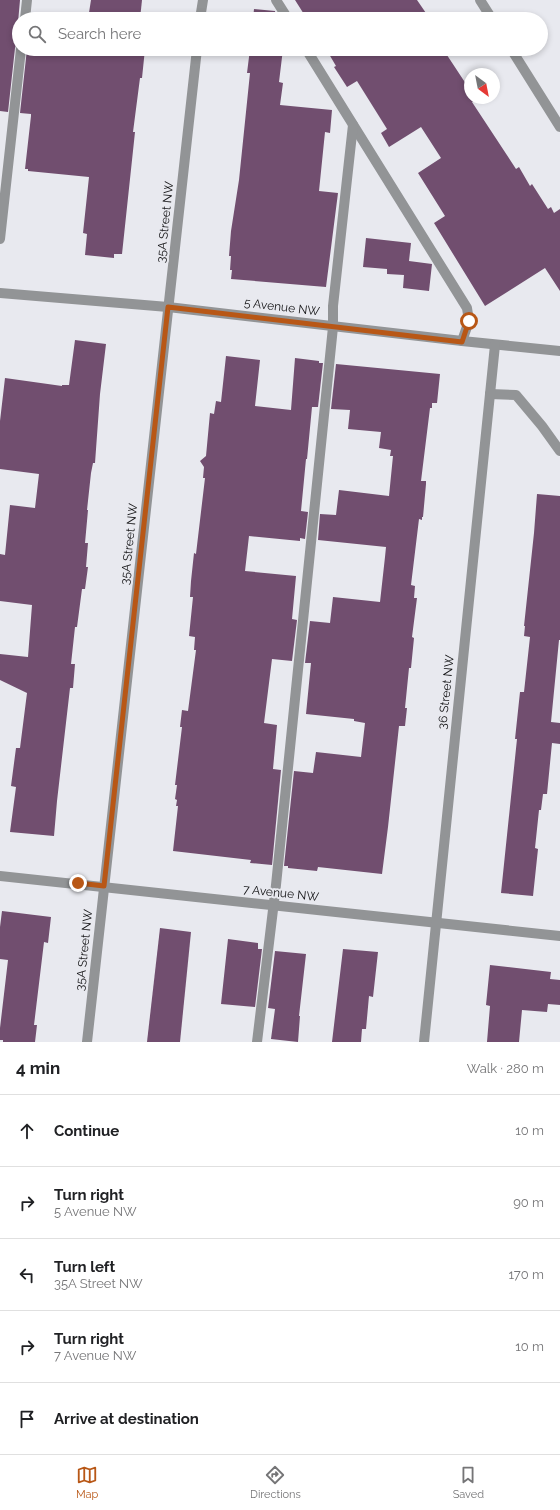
<!DOCTYPE html>
<html lang="en">
<head>
<meta charset="utf-8">
<style>
	body { margin:0; font-family:Raleway,sans-serif; background:#f2f2f2; color:#202124 }
	.compass { position:absolute; left:464px; top:68px; width:36px; height:36px; border-radius:50%; background:#fff; box-shadow:0 2px 6px #0003; rotate:148deg }
	.stop { position:absolute; width:12px; height:12px; margin:-9px; border:3px solid #b85716; border-radius:50%; background:#fff }
	.stop.end { background:#b85716; border-color:#fff; box-shadow:0 1px 4px #0008 }
	.list { margin:0; padding:0; list-style:none }
	h2 { display:flex; justify-content:space-between; align-items:center; height:52px; margin:0; padding:0 16px; font-size:17px }
	h2 small { font-size:13px; font-weight:400; color:#757577 }
	.list li { display:grid; grid-template-columns:26px 1fr auto; gap:12px; align-items:center; box-sizing:border-box; height:72px; padding:0 16px; border-top:1px solid #e0e0e0 }
	.list b { display:block; font-size:15px; white-space:nowrap }
	.list p { margin:0; font-size:13px; white-space:nowrap; color:#757577 }
	.list em { font-size:13px; font-style:normal; color:#757577 }
	.icon { flex:none; width:22px; height:22px; fill:none; stroke:currentColor; stroke-width:2; stroke-linecap:round; stroke-linejoin:round }
	.map { position:relative; flex:none; width:560px; height:1042px; overflow:hidden }
	.search { position:absolute; background:#fff; box-shadow:0 2px 6px #0003; left:12px; right:12px; top:12px; height:44px; display:flex; align-items:center; gap:10px; box-sizing:border-box; padding:0 14px; border-radius:22px; color:#757577; font-size:15px }
	.sheet { height:412px; background:#fff }
	nav { display:flex; justify-content:space-around; align-items:center; box-sizing:border-box; height:56px; border-top:1px solid #e0e0e0; background:#fff; font-size:11px; color:#757577 }
	nav a { display:grid; justify-items:center; gap:2px }
	nav .on { color:#b85716 }
	.map>svg:first-child { display:block }
	.building { fill:#714e6f }
	.lines { fill:none; stroke-linecap:round; stroke-linejoin:round }
	.minor { stroke:#929496; stroke-width:10 }
	.route { stroke:#b85716; stroke-width:5 }
	.labels { text-anchor:middle; dominant-baseline:central; stroke-width:4; stroke-linejoin:round; paint-order:stroke }
	.street-label { font-size:12px; fill:#111113; stroke:#e8e9ef }
</style>
</head>
<body>
<div class="map">
<svg width="560" height="1042" viewBox="0 0 560 1042">
	<rect width="100%" height="100%" fill="#e8e9ef"/>
	<g class="building">
		<path d="M0 0H20L16 45 15 48 8 112 0 111Z"/>
		<path d="M91 0H142L140 19H88Z"/>
		<path d="M295 0H417L428 16 425 18 426 19H307Z"/>
		<path d="M254 9 275 11 276 19H253Z"/>
		<path d="M27 49 85 50V49H145L142 78H140L133 132H135L122 254H114V258L85 255 87 234 83 233 89 177 28 171V169H25L31 116V114L20 113Z"/>
		<path d="M250 49H283L279 82 283 83 280 105 332 110 330 133 325 132 319 191 338 193 326 287 231 279 232 270H230L231 256H229L231 231 239 180 250 73H247Z"/>
		<path d="M326 49H443L470 90V98H475L476 99 472 102 516 169 519 167 530 186 532 184 548 209 551 207 554 213 560 209V291L545 268 485 306 434 223 445 216 418 173 441 158 421 127 389 147 381 133 387 129 357 81 347 87 334 67 336 66Z"/>
		<path d="M366 238 411 243 409 261 432 264 429 291 403 288 404 275 387 274V269L363 267Z"/>
		<path d="M75 340 106 344 100 394 95 463H93L91 473 87 510H88L85 543H88L86 567H88L85 589H82L77 627H75L71 664H75L73 688H70L57 801 54 836 10 832 16 787 11 786 16 748H20L27 693 0 680V654L28 657 32 605 0 601V554L5 555 10 505 35 508 39 474 0 469V421L5 378 62 386V385H69Z"/>
		<path d="M226 356 260 360 255 406 291 410 295 358 319 361V363H323L318 407H312L307 459H306L301 511 308 512 305 539 300 538V541L249 536 245 571 296 576 292 619 297 620 292 661 272 659 264 723 277 725 273 769 281 770 272 865 250 863 251 860 173 851 178 806H176L177 800 175 799 177 785H175L182 727H180L182 710 188 711 196 650H194L195 637 189 636 193 597H190L191 581 194 553 196 554 205 478H203L204 467 200 461 206 456 210 413 214 414 216 401 221 402Z"/>
		<path d="M336 364 440 374 437 403H432V408H430L421 481H426V484L423 517H422V520L419 519 411 585 415 586 414 598H417L412 637 414 638 411 668H409L405 708H407L405 726H399L388 827 382 874 318 867 317 871 288 868V866H284L294 771 313 773 316 752 361 757 365 723 354 721V719L306 714 311 663H305L310 621 330 623 333 597 380 602 385 557 386 547 318 540 320 514 336 515 339 490 389 496 393 456H390L391 450 379 448 381 432 348 429 350 410 331 409Z"/>
		<path d="M537 494 560 496V640H559L551 722 560 723V744L552 743 547 794H543L541 810H539L535 848 538 849 533 896 501 893 517 739H515L520 692H524L530 637 524 636 525 626H524L534 533Z"/>
		<path d="M2 911 51 917 48 943 44 942 34 1025H37L35 1042H3V1040H0V1028L8 960 0 959V927Z"/>
		<path d="M160 928 191 932 180 1042H147Z"/>
		<path d="M228 939 258 943V949H262L255 1007 221 1004Z"/>
		<path d="M343 949 378 952 373 997 369 996 366 1029H362L361 1042H332Z"/>
		<path d="M275 951 306 954 299 1016H300L298 1042 271 1039 275 1009 268 1008Z"/>
		<path d="M490 965 551 972 550 979 560 980V1005L548 1004 547 1012 522 1010 519 1042H487L490 1006 486 1005Z"/>
	</g>
	<g class="lines">
		<g class="minor">
			<path d="M276 0 288 19"/>
			<path d="M480 0 492 19"/>
			<path d="M25 19 27 0"/>
			<path d="M200 19 203 0"/>
			<path d="M306 49 467 308 469 321 462 341"/>
			<path d="M511 49 560 127"/>
			<path d="M0 239 21 49"/>
			<path d="M0 293 168 307 462 341 560 351"/>
			<path d="M490 394 516 395 542 426 560 451"/>
			<path d="M0 876 560 936"/>
			<path d="M87 1042 197 49"/>
			<path d="M257 1042 276 885 333 327V306L353 125"/>
			<path d="M424 1042 495 345"/>
		</g>
	</g>
	<g class="lines">
		<path class="route" d="M78 883 104 886 168 307 462 342 469 321"/>
	</g>
	<g class="labels">
		<g class="street-label">
			<text transform="translate(165 222) rotate(-84)">35A Street NW</text>
			<text transform="translate(282 307) rotate(7)">5 Avenue NW</text>
			<text transform="translate(129 544) rotate(-84)">35A Street NW</text>
			<text transform="translate(446 692) rotate(-84)">36 Street NW</text>
			<text transform="translate(281 893) rotate(6)">7 Avenue NW</text>
			<text transform="translate(84 950) rotate(-84)">35A Street NW</text>
		</g>
	</g>
</svg>
<svg class="compass" viewBox="-18 -18 36 36"><path d="M0-13l5 13h-10z" fill="#e53935"/><path d="M0 13l5-13h-10z" fill="#757577"/></svg>
<div class="stop" style="left:469px;top:321px"></div>
<div class="stop end" style="left:78px;top:883px"></div>
<div class="search"><svg class="icon" aria-label="search" viewBox="0 0 24 24"><circle cx="10" cy="10" r="6"/><path d="M15 15l6 6"/></svg>Search here</div>
</div>
<section class="sheet">
<h2>4 min<small>Walk · 280 m</small></h2>
<ul class="list">
<li><svg class="icon" aria-label="ahead" viewBox="0 0 24 24"><path d="M12 20V5M6 11l6-6 6 6"/></svg><div><b>Continue</b></div><em>10 m</em></li>
<li><svg class="icon" aria-label="right" viewBox="0 0 24 24"><path d="M7 20v-9h11M14 6l5 5-5 5"/></svg><div><b>Turn right</b><p>5 Avenue NW</p></div><em>90 m</em></li>
<li><svg class="icon" aria-label="left" viewBox="0 0 24 24"><path d="M17 20v-9H6M10 6l-5 5 5 5"/></svg><div><b>Turn left</b><p>35A Street NW</p></div><em>170 m</em></li>
<li><svg class="icon" aria-label="right" viewBox="0 0 24 24"><path d="M7 20v-9h11M14 6l5 5-5 5"/></svg><div><b>Turn right</b><p>7 Avenue NW</p></div><em>10 m</em></li>
<li><svg class="icon" aria-label="arrive" viewBox="0 0 24 24"><path d="M6 21V4h12l-3 4 3 4H6"/></svg><div><b>Arrive at destination</b></div></li>
</ul>
</section>
<nav>
<a class="on"><svg class="icon" aria-label="map" viewBox="0 0 24 24"><path d="M3 6l6-2 6 2 6-2v14l-6 2-6-2-6 2zM9 4v14M15 6v14"/></svg>Map</a>
<a><svg class="icon" aria-label="directions" viewBox="0 0 24 24"><path d="M12 3l9 9-9 9-9-9zM9 14v-3h6M13 9l2 2-2 2"/></svg>Directions</a>
<a><svg class="icon" aria-label="saved" viewBox="0 0 24 24"><path d="M7 4h10v16l-5-4-5 4z"/></svg>Saved</a>
</nav>
</body>
</html>
